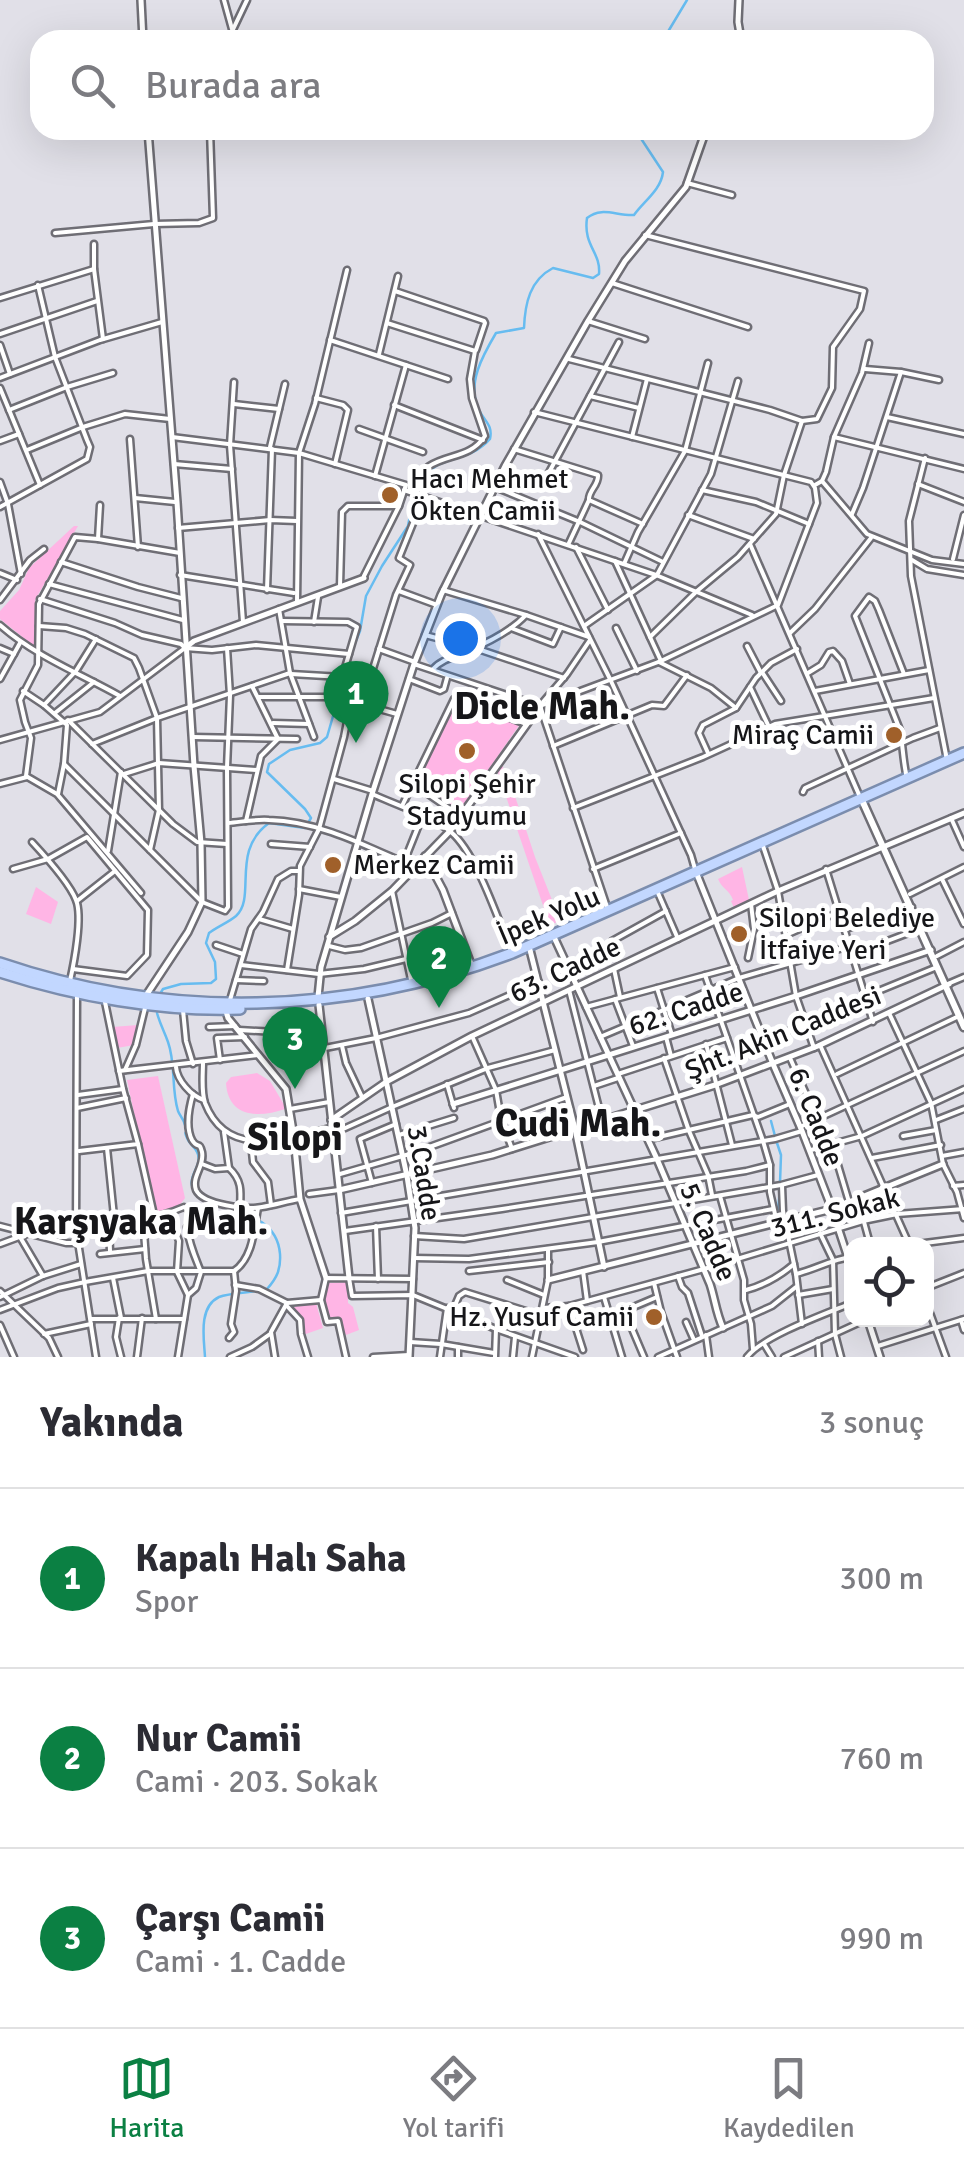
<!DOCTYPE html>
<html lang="tr">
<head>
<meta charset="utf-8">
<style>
	body { margin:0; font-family:Signika,sans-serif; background:#f7f7f7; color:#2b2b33 }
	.controls { position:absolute; right:30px; bottom:30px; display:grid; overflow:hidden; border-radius:20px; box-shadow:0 10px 40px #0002 }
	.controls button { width:90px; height:90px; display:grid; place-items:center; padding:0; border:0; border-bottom:2px solid #e1e1e2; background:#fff; color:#2b2b33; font:50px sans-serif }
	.you { position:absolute; left:460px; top:638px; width:35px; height:35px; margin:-25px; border:8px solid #fff; border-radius:50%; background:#1a73e8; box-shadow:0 0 0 15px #1a73e833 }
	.badge { display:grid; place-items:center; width:65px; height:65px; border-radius:50%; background:#0b8043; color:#fff; font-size:32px; font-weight:700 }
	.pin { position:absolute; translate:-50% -82px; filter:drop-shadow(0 2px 5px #0008) }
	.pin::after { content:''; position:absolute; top:52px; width:35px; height:30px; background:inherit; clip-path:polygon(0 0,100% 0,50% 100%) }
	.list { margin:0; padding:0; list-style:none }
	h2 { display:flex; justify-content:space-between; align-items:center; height:130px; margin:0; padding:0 40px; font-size:42px }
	h2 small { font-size:32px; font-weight:400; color:#7c7c81 }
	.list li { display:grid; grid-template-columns:65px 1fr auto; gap:30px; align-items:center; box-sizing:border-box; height:180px; padding:0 40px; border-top:2px solid #e1e1e2 }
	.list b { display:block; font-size:38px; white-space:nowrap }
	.list p { margin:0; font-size:32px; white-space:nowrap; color:#7c7c81 }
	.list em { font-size:32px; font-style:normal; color:#7c7c81 }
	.icon { flex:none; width:55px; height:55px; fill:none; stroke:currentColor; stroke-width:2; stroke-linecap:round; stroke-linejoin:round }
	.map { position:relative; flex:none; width:964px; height:1357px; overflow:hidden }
	.search { position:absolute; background:#fff; box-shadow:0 10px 40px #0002; left:30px; right:30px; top:30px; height:110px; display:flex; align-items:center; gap:25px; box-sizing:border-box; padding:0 35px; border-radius:30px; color:#7c7c81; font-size:38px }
	.sheet { height:670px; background:#fff }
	nav { display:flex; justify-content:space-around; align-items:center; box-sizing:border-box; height:140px; border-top:2px solid #e1e1e2; background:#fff; font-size:28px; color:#7c7c81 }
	nav a { display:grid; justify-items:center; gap:5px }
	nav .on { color:#0b8043 }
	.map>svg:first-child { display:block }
	.green { fill:#ffb5e5 }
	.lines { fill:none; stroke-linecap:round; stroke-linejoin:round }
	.stream { stroke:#67bcf0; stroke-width:2.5 }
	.minor-casing { stroke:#6f6e75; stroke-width:9 }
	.tertiary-casing { stroke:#6f6e75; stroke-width:10 }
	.secondary-casing { stroke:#6f6e75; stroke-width:11 }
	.trunk-casing { stroke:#7b8dae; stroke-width:14 }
	.minor { stroke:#fff; stroke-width:4 }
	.tertiary { stroke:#fff; stroke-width:5 }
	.secondary { stroke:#fff; stroke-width:6 }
	.trunk { stroke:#c2d7ff; stroke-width:9 }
	.poi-dot { fill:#a0602a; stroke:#fff; stroke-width:4 }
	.labels { text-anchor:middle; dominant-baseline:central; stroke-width:10; stroke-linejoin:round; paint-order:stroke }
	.poi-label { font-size:28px; fill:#161619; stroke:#fff; text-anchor:start }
	.street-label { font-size:28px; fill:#161619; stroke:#fff }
	.district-label { font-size:38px; font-weight:bold; fill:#161619; stroke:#fff }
</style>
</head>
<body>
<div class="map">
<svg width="964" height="1357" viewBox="0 0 964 1357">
	<rect width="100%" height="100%" fill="#e1e0e8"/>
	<g class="green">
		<path d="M74 526H78L35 600 38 627 36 648 0 619V611L19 590 29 568Z"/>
		<path d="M456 701 520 724 459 812 419 785V777Z"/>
		<path d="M500 761 511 784 535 857 560 920 550 926 497 770Z"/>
		<path d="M742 867 749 900 734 908 731 901 733 900C729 889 722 889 718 879Z"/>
		<path d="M36 887 58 902 51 924 26 914Z"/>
		<path d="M138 1025 134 1045 117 1048 112 1027Z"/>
		<path d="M257 1073 270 1081 286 1108 285 1109C259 1118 228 1118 226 1083L231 1077Z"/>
		<path d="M158 1076 185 1198C178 1209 165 1217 154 1208L127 1080Z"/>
		<path d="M348 1282V1303L353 1307 359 1330 346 1335 338 1319 329 1320 326 1317 324 1286 326 1283Z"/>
		<path d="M316 1303 323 1328 303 1335 302 1320 293 1308 299 1305Z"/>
	</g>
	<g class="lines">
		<g class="stream">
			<path d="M663 40 687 0"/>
			<path d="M418 486C437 450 465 467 490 439 493 425 485 422 479 410 466 384 483 355 496 333L524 328C525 303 530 280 553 268L593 278 599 274C601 252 583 246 587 218 602 206 616 216 634 215 644 201 661 190 663 172L638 134V130"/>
			<path d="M351 653 360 631 366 596 382 566 408 526 413 499"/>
			<path d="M160 994 163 989 181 984 211 983 216 979 215 962 206 943 209 933C217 927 229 922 236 916 257 897 230 851 269 823L305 828 311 818 305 809 267 772 269 764 290 750 320 743 327 737 342 685"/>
			<path d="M157 1013C160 1024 164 1031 168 1042 176 1064 171 1088 178 1111 180 1116 184 1120 185 1125 189 1138 182 1127 188 1140 190 1144 195 1147 197 1152 204 1165 187 1175 193 1189 204 1216 276 1202 280 1254 281 1269 277 1278 267 1289 253 1293 231 1292 219 1297 198 1307 204 1339 205 1357"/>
			<path d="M771 1121 775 1136"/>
			<path d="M776 1140 781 1155 780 1183"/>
			<path d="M780 1188 778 1210 781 1214"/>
		</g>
		<g class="minor-casing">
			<g id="minor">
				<path d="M224 0 232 29"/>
				<path d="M228 40 247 0"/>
				<path d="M687 183 732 195"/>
				<path d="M55 233 154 224 199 223 213 218 210 130"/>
				<path d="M94 244V269L103 339"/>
				<path d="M612 283 748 327"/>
				<path d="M395 291 484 321 485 323 476 350"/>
				<path d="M0 298 94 269"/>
				<path d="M588 321 645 339"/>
				<path d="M387 323 475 351 470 379 472 398 485 436C464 467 430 446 409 491"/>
				<path d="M0 334 97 301"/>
				<path d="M330 340 448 379"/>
				<path d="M0 345 10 374"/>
				<path d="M379 354 398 276"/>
				<path d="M569 359 770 410 802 421 817 419 832 388 833 347 860 309 864 291 645 235"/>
				<path d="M865 369 901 372 939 380"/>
				<path d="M0 378 100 340 162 322"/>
				<path d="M234 382 230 445 243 622"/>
				<path d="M0 388 40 485"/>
				<path d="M590 396 639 408"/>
				<path d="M316 398 343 405 348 410 335 464"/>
				<path d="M234 404 279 409"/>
				<path d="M394 405 483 440"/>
				<path d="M9 410 67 387 113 373"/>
				<path d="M887 417 964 434"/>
				<path d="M359 429 423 452"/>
				<path d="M172 437 299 453 406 485 399 506 364 576"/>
				<path d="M632 437 647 379"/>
				<path d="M834 437 964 469"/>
				<path d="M130 439 138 547"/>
				<path d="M0 441 19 434"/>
				<path d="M270 447 285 384"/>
				<path d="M514 449 598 475C599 485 588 491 589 500L643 524"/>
				<path d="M27 450 83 427 125 414 170 419"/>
				<path d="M925 458 909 521 911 576 947 760"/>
				<path d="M174 464 232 469"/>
				<path d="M375 476 406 365"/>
				<path d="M546 478 619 342"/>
				<path d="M822 481 867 534 932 560 964 564"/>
				<path d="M0 482 8 504 21 574"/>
				<path d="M918 484 964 502"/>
				<path d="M815 485 822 481 826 472 834 437 862 373 869 343"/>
				<path d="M495 487 580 522 663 562"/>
				<path d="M404 490 656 575 752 615"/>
				<path d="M702 490 756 502 809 524"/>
				<path d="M135 498 175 502"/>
				<path d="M0 507 87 459 90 447 87 440 55 357 38 285"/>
				<path d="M852 514 863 488 901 372"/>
				<path d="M688 515 754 539"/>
				<path d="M178 528 270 520 297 521"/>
				<path d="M538 534 611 681 691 855 695 869"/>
				<path d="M98 539 100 505"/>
				<path d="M750 544 860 797"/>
				<path d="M568 545 589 500"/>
				<path d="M576 547 608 610"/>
				<path d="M953 559 964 515"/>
				<path d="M912 560 927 569 964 575"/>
				<path d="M615 561 661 661"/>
				<path d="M61 562 138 587 181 598"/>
				<path d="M624 564 638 532 685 451 708 363"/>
				<path d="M0 573 17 580"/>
				<path d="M180 575 294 593"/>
				<path d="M49 584 183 620"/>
				<path d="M340 586 342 512 348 506H399"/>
				<path d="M267 590 272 449"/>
				<path d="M443 590 526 615 589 637"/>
				<path d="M399 591 437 605"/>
				<path d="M40 599 115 623 142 635 181 644 185 648"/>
				<path d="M0 600 30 560 44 549"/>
				<path d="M297 602 299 453 315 404 347 270"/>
				<path d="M279 609 290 673 314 737"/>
				<path d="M282 621 348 622 357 627 339 688 333 697"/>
				<path d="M314 622 318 597"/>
				<path d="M0 625C35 656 79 673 120 696"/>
				<path d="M39 626 66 628 85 634 134 658 139 668 157 718 159 810 150 850"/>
				<path d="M584 626 657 575 711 474 738 381"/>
				<path d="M511 628 553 644 561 627"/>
				<path d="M616 628 637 671"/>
				<path d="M790 633 815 609 871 538"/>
				<path d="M425 635 475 648 564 678"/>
				<path d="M650 637 697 591 738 557 776 514 784 475 802 421"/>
				<path d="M747 646 761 673"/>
				<path d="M0 648 14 654"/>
				<path d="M379 649 415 662"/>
				<path d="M659 662 711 688 736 708"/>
				<path d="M414 664 540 706 661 661 778 605 817 503 815 488 811 482 534 412"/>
				<path d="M433 669C442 659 457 656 470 650 489 642 512 630 526 615"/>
				<path d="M762 672 781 701"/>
				<path d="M808 673 821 665 829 652 833 651 842 661 850 684"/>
				<path d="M291 674 342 677"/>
				<path d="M904 674 879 610 875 601 869 597 855 616 900 730C903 746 903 762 907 778"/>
				<path d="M0 679 20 643"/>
				<path d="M409 679 440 691 444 689 447 678"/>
				<path d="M750 687 769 727"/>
				<path d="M23 691 44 705 67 725 64 764 58 794"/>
				<path d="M815 691 929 670"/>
				<path d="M259 697H336L397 714"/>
				<path d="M543 702 567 674 590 640"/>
				<path d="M362 704 396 595 410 565 399 558 424 496"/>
				<path d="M44 705 76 671 96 639"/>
				<path d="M540 706 608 910"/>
				<path d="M55 713 94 682"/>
				<path d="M68 720 173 824 197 842 227 844"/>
				<path d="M273 723 309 724"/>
				<path d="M193 737 297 739"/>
				<path d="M0 740 100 712 185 648 212 650 256 645 349 654"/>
				<path d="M92 744 157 718 290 673"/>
				<path d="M553 746 652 705 664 706 687 675"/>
				<path d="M708 753 699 733 703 725 736 708 756 678 771 663 797 649"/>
				<path d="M64 764 202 902 225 911 228 907 227 768 230 695 227 648"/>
				<path d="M124 774 159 763 257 770"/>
				<path d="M334 779 373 791"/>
				<path d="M0 784 27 777"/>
				<path d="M415 785 460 816"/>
				<path d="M803 792 805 788 913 738 940 728"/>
				<path d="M372 794C392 803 435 818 451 832 477 854 498 920 512 953"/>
				<path d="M402 806 454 699 457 698 526 724"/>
				<path d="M573 808 703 757 775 724 934 698"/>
				<path d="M951 818 964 847"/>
				<path d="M246 821 261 756 278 739 252 686"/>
				<path d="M228 823C241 822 255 819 269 820 320 821 368 847 414 867"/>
				<path d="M32 842C45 856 69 882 76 900 83 917 74 963 70 981"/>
				<path d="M271 844 310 847"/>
				<path d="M763 846 778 891 796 996 814 1048"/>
				<path d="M108 851 121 772"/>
				<path d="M404 862 422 817"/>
				<path d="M13 869 48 859 87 837 148 910 147 955 127 976 73 969"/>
				<path d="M593 869 681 833"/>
				<path d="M826 869 873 1022"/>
				<path d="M942 879 964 924"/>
				<path d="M299 889 341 897"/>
				<path d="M392 891 412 984"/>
				<path d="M141 893 57 794 26 776 31 738 25 722 20 700 38 665 39 604 75 537 98 539 180 553"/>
				<path d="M658 893 678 939"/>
				<path d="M910 894 964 867"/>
				<path d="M77 901 115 871"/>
				<path d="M259 919 293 929"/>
				<path d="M846 929 912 907"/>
				<path d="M786 935 841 911"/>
				<path d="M612 941 666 911"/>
				<path d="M216 945 243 954"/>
				<path d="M329 946 345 950 361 948 432 923 452 913"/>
				<path d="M853 954 919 929"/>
				<path d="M937 956 964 942"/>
				<path d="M748 958 754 929 751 904"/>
				<path d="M241 965 319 974 364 969 406 959"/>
				<path d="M614 969 620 997"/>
				<path d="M287 970 299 895 300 866 319 829 344 737 351 701"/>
				<path d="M705 975 763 1141 770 1165V1192L777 1223"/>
				<path d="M236 980 264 981"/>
				<path d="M950 983 964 977"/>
				<path d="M657 988 672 1035"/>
				<path d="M569 990 602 1120"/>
				<path d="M77 993 76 1229 96 1357"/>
				<path d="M615 999 633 1046"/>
				<path d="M230 1000 251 929 263 912 278 879 291 871H299"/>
				<path d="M586 1007 735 967"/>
				<path d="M183 1010 186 1041 193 1064"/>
				<path d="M889 1013 931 1103 943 1164 957 1192 964 1218"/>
				<path d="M805 1021 937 967"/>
				<path d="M209 1027 235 1026"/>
				<path d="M239 1030 276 1032"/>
				<path d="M472 1036 496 1090 501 1119 512 1149"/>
				<path d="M600 1037 739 978 850 946"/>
				<path d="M666 1037 671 1056"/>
				<path d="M763 1039 806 1025"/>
				<path d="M706 1044 732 1145"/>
				<path d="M820 1045 909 1244"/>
				<path d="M342 1046 346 1063 362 1097"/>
				<path d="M325 1048 376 1038 469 1013 539 982"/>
				<path d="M664 1058 689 1131 708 1175 712 1195"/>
				<path d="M790 1058 838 1165 849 1202"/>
				<path d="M220 1060 217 1038 245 1037"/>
				<path d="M203 1062C203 1075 201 1091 205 1103 227 1160 285 1139 331 1128"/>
				<path d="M176 1067C177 1080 191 1096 204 1100"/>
				<path d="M125 1070 136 1045 145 1008"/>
				<path d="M119 1071 258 1055"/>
				<path d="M618 1074 727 1038"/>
				<path d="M837 1074 959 1016"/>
				<path d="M447 1084 454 1108"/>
				<path d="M594 1086 618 1078"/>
				<path d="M193 1094C189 1108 185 1126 192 1140 198 1150 199 1140 202 1152 205 1166 191 1177 196 1190 203 1205 247 1210 262 1207 275 1205 287 1201 300 1199"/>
				<path d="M78 1095 123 1089"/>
				<path d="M77 1108 126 1098"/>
				<path d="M290 1109 329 1102"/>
				<path d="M936 1120 964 1109"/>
				<path d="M800 1127 964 1051"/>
				<path d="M399 1135 454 1118"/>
				<path d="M903 1136 936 1130"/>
				<path d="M650 1139 753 1115 758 1117 790 1104"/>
				<path d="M251 1142 253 1162 268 1182 271 1205"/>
				<path d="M138 1144 154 1215"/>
				<path d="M107 1148 115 1226"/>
				<path d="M811 1150 862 1136 964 1089"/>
				<path d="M79 1151 138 1144 123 1089 105 1002"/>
				<path d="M296 1151 308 1141 332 1134 392 1107 488 1068 555 1050"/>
				<path d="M942 1156 964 1152"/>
				<path d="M872 1158 941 1145"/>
				<path d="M202 1164 215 1169 229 1168 224 1132"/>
				<path d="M229 1168C242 1180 241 1191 240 1207"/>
				<path d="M340 1174 413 1153 567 1097"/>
				<path d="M372 1183 360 1139 396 1124"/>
				<path d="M782 1186 783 1211 796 1274 802 1324"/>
				<path d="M953 1186 964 1185"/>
				<path d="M309 1194 339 1190"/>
				<path d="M720 1196 744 1280V1300L751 1324 753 1349"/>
				<path d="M858 1200 870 1244"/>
				<path d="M341 1213 775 1139 802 1131"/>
				<path d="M169 1215 179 1241 177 1272 188 1295"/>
				<path d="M143 1218 146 1259 156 1319"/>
				<path d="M0 1226 66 1243H78"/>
				<path d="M109 1226 110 1251"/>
				<path d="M376 1226 378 1279"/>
				<path d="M76 1229C111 1226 152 1221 184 1207 194 1212 195 1217 203 1224 216 1236 239 1230 254 1225"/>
				<path d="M345 1231 502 1209 746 1171 770 1165"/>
				<path d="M820 1233 833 1260 835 1334 841 1357"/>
				<path d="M414 1236 464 1239 781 1185 818 1175"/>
				<path d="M20 1237 43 1276"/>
				<path d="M0 1244 27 1234"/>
				<path d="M917 1244 964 1238"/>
				<path d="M100 1254 145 1249"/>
				<path d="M414 1258 469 1259 598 1242 773 1209"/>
				<path d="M469 1271 549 1262"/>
				<path d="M583 1271 587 1301"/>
				<path d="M796 1274C816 1269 832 1259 852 1257"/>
				<path d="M678 1276 682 1287 688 1293 702 1336"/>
				<path d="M113 1278 121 1318"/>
				<path d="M349 1278 352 1296 413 1295 496 1329 575 1357"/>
				<path d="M507 1280 544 1295"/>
				<path d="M654 1283 661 1312 677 1357"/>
				<path d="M235 1285 259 1289 287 1303 321 1300"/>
				<path d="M926 1288 964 1273"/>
				<path d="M746 1290C765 1285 780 1276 794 1264"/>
				<path d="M0 1291 49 1338 58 1357"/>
				<path d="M798 1295 833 1289"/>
				<path d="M0 1297 43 1276 81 1264"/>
				<path d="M604 1297 622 1357"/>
				<path d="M926 1302 946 1357"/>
				<path d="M286 1305 300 1320 301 1334 308 1357"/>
				<path d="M569 1306 583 1350"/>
				<path d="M543 1308 569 1306 704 1269 863 1221 897 1214 964 1209"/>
				<path d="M0 1310 58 1288 85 1282 148 1271H234C253 1258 254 1230 258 1208"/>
				<path d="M453 1310 459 1296 465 1292 542 1316"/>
				<path d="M119 1318 116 1337 121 1357"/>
				<path d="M91 1319H184"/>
				<path d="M961 1320 964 1330"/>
				<path d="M686 1322 694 1340"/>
				<path d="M0 1325 14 1357"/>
				<path d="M44 1334 91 1324"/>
				<path d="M706 1335 709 1357"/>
				<path d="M229 1338 234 1332 231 1324 236 1291 234 1271"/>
				<path d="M818 1341 819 1357"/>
				<path d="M410 1342 441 1344 494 1353"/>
				<path d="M764 1344 772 1357"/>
				<path d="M878 1346 964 1319"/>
				<path d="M458 1347V1357"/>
				<path d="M137 1357 142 1318"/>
				<path d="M178 1357 188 1295 196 1288 201 1272C195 1257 189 1244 187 1227L201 1222"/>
				<path d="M230 1357 252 1347 270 1334"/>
				<path d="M275 1357 271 1332 287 1303"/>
				<path d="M346 1357 338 1321 327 1322 321 1300 326 1278 413 1279"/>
				<path d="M373 1357 409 1355"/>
				<path d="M440 1357 447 1308"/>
				<path d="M495 1357 496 1329"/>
				<path d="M513 1357 515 1337"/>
				<path d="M532 1357 548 1280V1249"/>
				<path d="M644 1357 630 1324 631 1308 657 1297"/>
				<path d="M658 1357 772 1306 796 1287"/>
				<path d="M747 1357C763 1336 825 1314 852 1303"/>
				<path d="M784 1357 865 1320"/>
			</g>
		</g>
		<g class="tertiary-casing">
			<g id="tertiary">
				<path d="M141 0 143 40"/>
				<path d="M739 0 738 22 741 40"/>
				<path d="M185 648 194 641 364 578"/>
				<path d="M425 856 443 890 472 967"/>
				<path d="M696 872 773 1064 802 1131 832 1209 852 1270"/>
				<path d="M329 937 355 921 392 891 450 831 540 706"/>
				<path d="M554 937 657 1159 710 1284C715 1299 716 1313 723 1328"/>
				<path d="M530 950 575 1129 604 1267"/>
				<path d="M147 994 188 932 202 902 201 843 194 766 177 502 148 130"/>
				<path d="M318 997 321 967 372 794 414 664 441 595 505 466 588 321 625 261 686 187 706 130"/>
				<path d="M368 999 407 1176 415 1228 409 1357"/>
				<path d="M319 1005 349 1278"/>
				<path d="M226 1011 228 1018 286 1089 294 1137 300 1199 326 1278"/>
				<path d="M453 1104 796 996 931 950"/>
				<path d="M331 1120 386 1082 472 1036 778 891 964 813"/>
				<path d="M339 1190 492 1155 715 1085 818 1046 949 984"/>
				<path d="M548 1280 832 1209 943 1164"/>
				<path d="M868 1320 880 1357"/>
			</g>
		</g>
		<g class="secondary-casing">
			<path id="secondary" d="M861 798 964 1027"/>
		</g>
		<g class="trunk-casing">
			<g id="trunk">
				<path d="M0 963C167 1020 347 1016 512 953L964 753"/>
				<path d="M0 972C74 996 162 1012 240 1009"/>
			</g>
		</g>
		<use href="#minor" class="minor"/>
		<use href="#tertiary" class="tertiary"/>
		<use href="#secondary" class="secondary"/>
		<use href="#trunk" class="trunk"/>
	</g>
	<g class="poi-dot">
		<circle cx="390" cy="495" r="10"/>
		<circle cx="894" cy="735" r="10"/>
		<circle cx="467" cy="751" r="10"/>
		<circle cx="333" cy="865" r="10"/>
		<circle cx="739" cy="934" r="10"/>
		<circle cx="654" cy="1317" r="10"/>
	</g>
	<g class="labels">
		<g class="poi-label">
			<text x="410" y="479">Hacı Mehmet<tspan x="410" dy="32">Ökten Camii</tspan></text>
			<text x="874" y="735" text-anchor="end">Miraç Camii</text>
			<text x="467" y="784" text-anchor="middle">Silopi Şehir<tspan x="467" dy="32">Stadyumu</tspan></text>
			<text x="353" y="865">Merkez Camii</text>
			<text x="759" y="918">Silopi Belediye<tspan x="759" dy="32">İtfaiye Yeri</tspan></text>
			<text x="634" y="1317" text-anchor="end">Hz. Yusuf Camii</text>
		</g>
		<g class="street-label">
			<text transform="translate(549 916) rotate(-23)">İpek Yolu</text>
			<text transform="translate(565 970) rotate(-25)">63. Cadde</text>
			<text transform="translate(686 1009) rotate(-18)">62. Cadde</text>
			<text transform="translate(783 1033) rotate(-22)">Şht. Akin Caddesi</text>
			<text transform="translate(816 1117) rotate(68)">6. Cadde</text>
			<text transform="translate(424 1173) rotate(81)">3.Cadde</text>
			<text transform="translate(835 1213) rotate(-14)">311. Sokak</text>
			<text transform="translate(708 1232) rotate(67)">5. Cadde</text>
		</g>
		<g class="district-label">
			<text x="542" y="706">Dicle Mah.</text>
			<text x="578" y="1123">Cudi Mah.</text>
			<text x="295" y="1137">Silopi</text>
			<text x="141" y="1221">Karşıyaka Mah.</text>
		</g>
	</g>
</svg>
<div class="controls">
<button><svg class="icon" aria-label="locate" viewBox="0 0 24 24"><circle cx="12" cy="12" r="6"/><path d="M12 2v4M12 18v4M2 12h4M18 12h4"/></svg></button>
</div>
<div class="you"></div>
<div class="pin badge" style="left:356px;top:743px">1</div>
<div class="pin badge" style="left:439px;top:1008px">2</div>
<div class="pin badge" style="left:295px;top:1089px">3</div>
<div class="search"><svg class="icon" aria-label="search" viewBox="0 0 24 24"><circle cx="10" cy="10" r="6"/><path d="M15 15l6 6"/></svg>Burada ara</div>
</div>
<section class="sheet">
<h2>Yakında<small>3 sonuç</small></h2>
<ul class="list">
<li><span class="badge">1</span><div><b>Kapalı Halı Saha</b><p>Spor</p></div><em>300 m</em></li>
<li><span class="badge">2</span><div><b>Nur Camii</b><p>Cami · 203. Sokak</p></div><em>760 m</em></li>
<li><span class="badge">3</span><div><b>Çarşı Camii</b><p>Cami · 1. Cadde</p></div><em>990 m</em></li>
</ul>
</section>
<nav>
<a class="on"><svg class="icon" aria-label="map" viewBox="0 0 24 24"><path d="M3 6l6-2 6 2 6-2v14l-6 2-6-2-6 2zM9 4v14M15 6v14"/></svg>Harita</a>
<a><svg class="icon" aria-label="directions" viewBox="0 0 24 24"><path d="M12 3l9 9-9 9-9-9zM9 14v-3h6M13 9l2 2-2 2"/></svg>Yol tarifi</a>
<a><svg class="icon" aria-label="saved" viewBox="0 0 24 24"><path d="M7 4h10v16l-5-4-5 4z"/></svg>Kaydedilen</a>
</nav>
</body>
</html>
